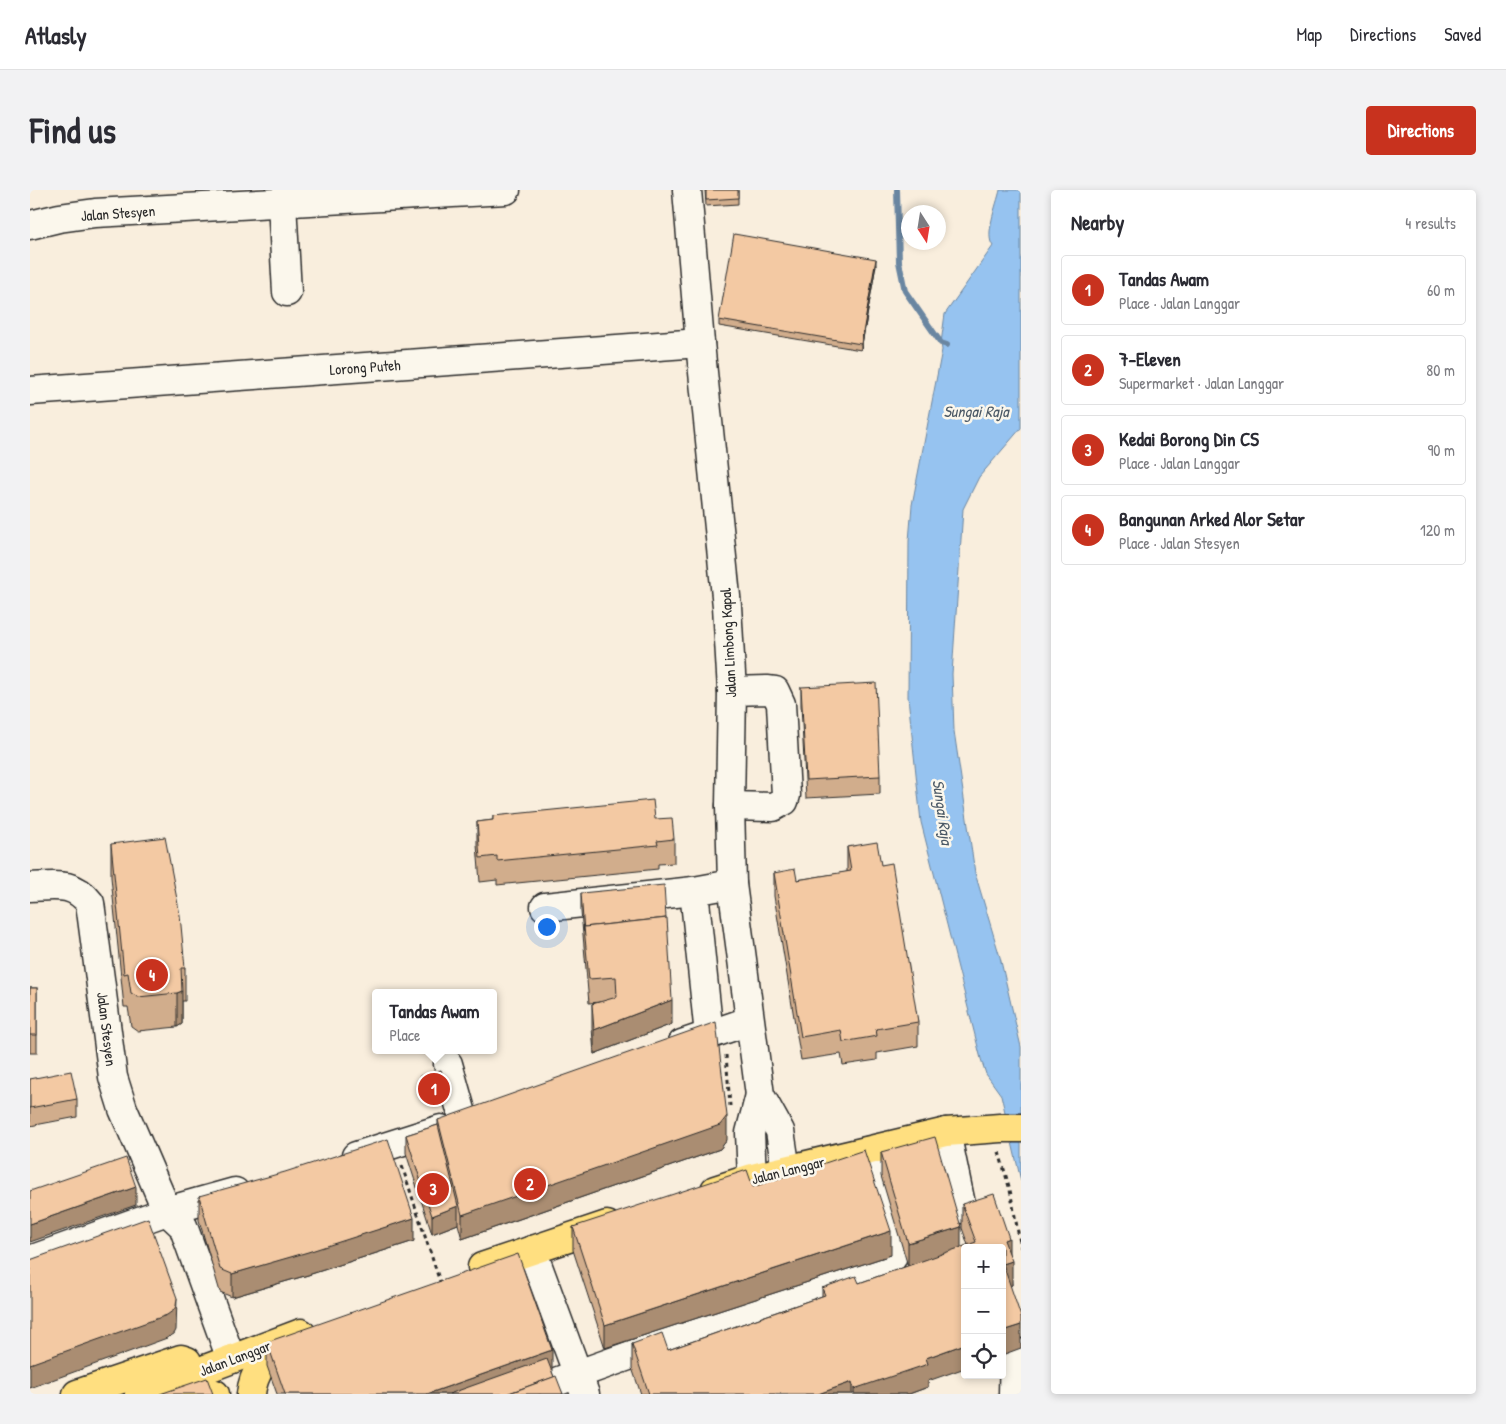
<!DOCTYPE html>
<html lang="en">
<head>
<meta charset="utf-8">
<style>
	body { margin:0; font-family:"Patrick Hand",sans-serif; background:#f2f2f3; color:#2b2b33 }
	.controls { position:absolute; right:15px; bottom:15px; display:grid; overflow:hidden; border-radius:5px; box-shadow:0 2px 8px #0003 }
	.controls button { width:45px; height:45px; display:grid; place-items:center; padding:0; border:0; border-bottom:1px solid #e1e1e2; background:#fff; color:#2b2b33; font:25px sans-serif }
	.compass { position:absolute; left:871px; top:15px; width:45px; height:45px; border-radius:50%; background:#fff; box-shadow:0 2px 8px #0003; rotate:168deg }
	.you { position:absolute; left:516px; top:736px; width:18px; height:18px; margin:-12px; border:4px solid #fff; border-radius:50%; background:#1a73e8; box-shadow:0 0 0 8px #1a73e833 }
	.badge { display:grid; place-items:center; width:32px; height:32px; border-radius:50%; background:#c8321e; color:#fff; font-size:16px; font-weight:700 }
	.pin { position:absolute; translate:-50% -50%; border:2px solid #fff; box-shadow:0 1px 5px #0006 }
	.popup { position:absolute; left:342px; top:799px; width:125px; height:65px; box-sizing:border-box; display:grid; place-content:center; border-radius:5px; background:#fff; filter:drop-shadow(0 1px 4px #0005); font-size:16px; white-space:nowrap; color:#7c7c81 }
	.popup b { font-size:19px; color:#2b2b33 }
	.popup::after { content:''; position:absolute; left:50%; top:100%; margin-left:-10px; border:10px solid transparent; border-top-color:#fff }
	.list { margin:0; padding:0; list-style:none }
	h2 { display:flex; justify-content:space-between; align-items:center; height:65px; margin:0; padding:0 20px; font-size:21px }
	h2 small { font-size:16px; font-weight:400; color:#7c7c81 }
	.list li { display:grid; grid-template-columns:32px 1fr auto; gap:15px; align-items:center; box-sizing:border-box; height:70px; margin:0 10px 10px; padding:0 10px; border:1px solid #e1e1e2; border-radius:5px }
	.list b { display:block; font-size:19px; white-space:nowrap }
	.list p { margin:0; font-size:16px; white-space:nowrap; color:#7c7c81 }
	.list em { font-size:16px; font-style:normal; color:#7c7c81 }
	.icon { flex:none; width:28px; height:28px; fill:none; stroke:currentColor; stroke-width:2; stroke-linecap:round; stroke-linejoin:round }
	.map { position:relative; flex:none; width:991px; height:1204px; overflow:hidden; border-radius:5px }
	header { display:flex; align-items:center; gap:30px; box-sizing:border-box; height:70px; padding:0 25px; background:#fff; border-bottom:1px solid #e1e1e2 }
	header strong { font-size:24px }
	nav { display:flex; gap:28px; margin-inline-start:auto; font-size:18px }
	.intro { display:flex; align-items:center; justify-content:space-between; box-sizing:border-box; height:120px; padding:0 30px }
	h1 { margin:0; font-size:35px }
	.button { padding:12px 22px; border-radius:5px; background:#c8321e; color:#fff; font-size:18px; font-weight:700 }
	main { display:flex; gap:30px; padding:0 30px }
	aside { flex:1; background:#fff; border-radius:5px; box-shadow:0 2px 8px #0003 }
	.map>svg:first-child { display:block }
	.water { fill:#96c3f0; stroke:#6b86a1 }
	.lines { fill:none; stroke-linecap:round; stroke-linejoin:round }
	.stream { stroke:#6b86a1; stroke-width:6 }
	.minor-casing { stroke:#2b2b2b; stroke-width:31 }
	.major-casing { stroke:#2b2b2b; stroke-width:31 }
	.path { stroke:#2b2b2b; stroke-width:3; stroke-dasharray:4 4; stroke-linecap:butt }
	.minor { stroke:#fbf7ec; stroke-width:28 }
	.major { stroke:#ffdf80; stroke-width:28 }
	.wall { fill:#d1ad8c; stroke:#2b2b2b }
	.shaded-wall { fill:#aa8d72; stroke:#2b2b2b }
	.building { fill:#f3c9a3; stroke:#2b2b2b }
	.labels { text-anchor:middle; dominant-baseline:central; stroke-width:5; stroke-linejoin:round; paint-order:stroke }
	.street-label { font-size:15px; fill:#2b2b2b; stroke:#fbf7ec }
	.water-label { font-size:16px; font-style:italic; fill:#4b5966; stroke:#fbf7ec }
</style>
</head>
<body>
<header>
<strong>Atlasly</strong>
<nav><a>Map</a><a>Directions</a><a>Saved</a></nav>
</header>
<div class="intro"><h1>Find us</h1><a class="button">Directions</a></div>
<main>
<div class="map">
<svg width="991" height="1204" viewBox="0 0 991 1204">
	<rect width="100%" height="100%" fill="#f9eedd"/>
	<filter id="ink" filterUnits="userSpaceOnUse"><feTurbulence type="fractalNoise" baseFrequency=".02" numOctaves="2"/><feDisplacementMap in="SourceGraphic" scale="10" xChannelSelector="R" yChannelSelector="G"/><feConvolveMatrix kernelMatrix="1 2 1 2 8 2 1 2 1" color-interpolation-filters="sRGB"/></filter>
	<g filter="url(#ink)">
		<path class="water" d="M970 0H991V238L949 287 933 319 922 484 924 541 945 683 970 767 991 857V991L971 905 956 884 951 869 891 632 878 507 879 351 882 315 912 160 911 153 915 124 963 56C954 45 967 14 970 0Z"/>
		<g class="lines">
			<path class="stream" d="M867 0 869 72 875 101 911 153 917 155"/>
			<g class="minor-casing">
				<g id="minor">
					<path d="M657 0 670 153 697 416 702 501 700 616 702 694 730 905 750 941 756 980"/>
					<path d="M252 13 257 102"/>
					<path d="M0 35 29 28 65 23 476 0"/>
					<path d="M0 201 670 153"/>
					<path d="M700 616 743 617 754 611 756 605 751 514 745 501 737 500 702 501"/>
					<path d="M0 697C25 696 43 691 60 713L83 887 93 919 137 1021 153 1036 201 1169"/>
					<path d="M664 701 679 845"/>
					<path d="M515 717 664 701 702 694"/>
					<path d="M652 854 719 831"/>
					<path d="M418 874 434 931"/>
					<path d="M916 942 932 1019"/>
					<path d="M326 966 411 939"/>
					<path d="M722 988 720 943 730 905"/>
					<path d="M502 1060 555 1204"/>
					<path d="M0 1070 137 1021 205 1002"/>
					<path d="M520 1194 857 1074C862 1070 864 1066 864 1059L838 961"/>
					<path d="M983 1204 984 1161"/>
				</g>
			</g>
			<g class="major-casing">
				<g id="major">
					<path d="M685 1000 722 988 916 942 970 938H991"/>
					<path d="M452 1077 577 1035"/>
					<path d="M146 1195 161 1196 185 1204"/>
					<path d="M47 1204 151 1169 157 1171"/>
					<path d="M109 1204 271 1143"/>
					<path d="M221 1204C223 1183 237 1164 253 1151"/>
				</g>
			</g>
			<g class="path">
				<path d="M696 865 700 916"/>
				<path d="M969 962 980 1000 991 1058"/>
				<path d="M372 976 410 1092"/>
			</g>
			<use href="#minor" class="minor"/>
			<use href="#major" class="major"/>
		</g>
		<g class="wall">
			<path d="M675 0H708V14L676 16Z"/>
			<path d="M846 75 831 160 689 136V130Z"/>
			<path d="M771 497 850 586V604L776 608 771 515Z"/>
			<path d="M463 626 625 629 644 649V673L628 674V679L467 695V690L450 692 447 655V632L463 630Z"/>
			<path d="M81 654 155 778V811H152V834L147 837 108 841 101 836 98 817H94L81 687Z"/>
			<path d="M817 657 851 675 888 832V856L847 863V870L813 875 811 864 771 870 744 706V683L767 690 817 682Z"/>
			<path d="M551 703 642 834 564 864 562 838V814L570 812 559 813 551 722Z"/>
			<rect x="0" y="798" width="7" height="65"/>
			<path d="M391 886 418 906 397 912 391 893Z"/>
			<path d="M0 889 47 909V927L0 936Z"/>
			<path d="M408 930 697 950 690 959 432 1049 428 1034 402 1044 376 963V945L408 935Z"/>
			<path d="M851 962 931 1058 938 1055 932 1038V1014L979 1064 982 1095H980L898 1191V1197L879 1204H611L602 1178V1154L638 1160 792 1106V1098L829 1093 878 1076 851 986Z"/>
			<path d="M723 997 861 1065 575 1158 543 1060V1037Z"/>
			<path d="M169 1006 384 1051 278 1085 202 1107 190 1102 169 1030Z"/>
			<path d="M237 1152 522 1182 524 1187 533 1204H247L237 1176Z"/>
		</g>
		<g class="shaded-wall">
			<path d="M846 69V75L831 160V154Z"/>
			<path d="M152 801V834L147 837V803Z"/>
			<path d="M642 810V834L564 864V840Z"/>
			<path d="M418 900V906L397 912V906Z"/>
			<path d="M697 926V950L690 959 432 1049V1025Z"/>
			<path d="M106 997V1015L0 1052V1034Z"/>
			<path d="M428 1016V1034L402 1044V1026Z"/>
			<path d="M384 1028V1051L278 1085 202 1107V1084Z"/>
			<path d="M931 1037V1061L878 1076V1053Z"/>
			<path d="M861 1041V1065L575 1158V1135Z"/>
			<path d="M979 1048V1072L974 1050Z"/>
			<path d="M982 1071V1095L973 1098V1074Z"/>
			<path d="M147 1108 146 1140 144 1144 137 1148 0 1198V1174Z"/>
			<path d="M991 1135V1158L972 1165V1141Z"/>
			<path d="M935 1154V1178L898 1191V1197L879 1204H824V1199L896 1168Z"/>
			<path d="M522 1160V1184L464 1204H397Z"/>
			<path d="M822 1192V1204H788Z"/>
		</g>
		<g class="building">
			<path d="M676 0H708V8L676 10Z"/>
			<path d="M704 44 846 69 831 154 689 130Z"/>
			<path d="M846 493 850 586 776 590 771 497Z"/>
			<path d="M623 610 625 629 642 628 644 649 627 651 628 655 467 671V666L450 668 447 632 463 630V626Z"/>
			<path d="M135 647 150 725 155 778H151L152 801 147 803 108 807 101 803 98 783 94 784 81 654Z"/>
			<path d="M847 652 851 675 862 673 888 832 846 839 847 846 813 852 811 840 771 847 744 683 765 679 767 690 821 681 817 657Z"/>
			<path d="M634 695 636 728 554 737V742L551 703Z"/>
			<path d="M637 728 642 810 564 840 562 814 587 807 586 787 559 789 554 737Z"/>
			<rect x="0" y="798" width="7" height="47"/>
			<path d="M686 832 697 926 690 935 432 1025 408 930Z"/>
			<path d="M411 880 418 900 397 906 391 886Z"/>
			<path d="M41 881 47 909 0 918V889Z"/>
			<path d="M408 935 428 1016 402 1026 376 945Z"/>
			<path d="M905 947 931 1037 878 1053 851 962Z"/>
			<path d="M358 949 384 1028 278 1062 202 1084 190 1079 169 1006 255 982Z"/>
			<path d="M834 960 861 1041 575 1135 543 1037 717 980 723 997Z"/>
			<path d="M96 968 106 997 0 1034V1001Z"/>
			<path d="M964 1004 979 1048 974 1050 982 1071 973 1074 991 1127V1135L972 1141V1058H935V1154L896 1168 898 1174 824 1199 822 1192 788 1204H619L602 1154 632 1143 638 1160 795 1105 792 1098 826 1086 829 1093 946 1052 932 1014Z"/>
			<path d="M118 1028 147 1108 146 1116 144 1120 137 1125 0 1174V1070Z"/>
			<path d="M488 1064 522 1160 397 1204H255L237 1152Z"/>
			<path d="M517 1169 524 1187 476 1204H419Z"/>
			<path d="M526 1186 533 1204H477Z"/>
			<path d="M177 1188 183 1204H130Z"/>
		</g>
	</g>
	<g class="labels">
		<g class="street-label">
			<text transform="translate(88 23) rotate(-4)">Jalan Stesyen</text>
			<text transform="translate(335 177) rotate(-4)">Lorong Puteh</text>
			<text transform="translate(698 453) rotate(-93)">Jalan Limbong Kapal</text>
			<text transform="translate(77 839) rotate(83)">Jalan Stesyen</text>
			<text transform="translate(758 980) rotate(-14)">Jalan Langgar</text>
			<text transform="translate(205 1168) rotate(-21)">Jalan Langgar</text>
		</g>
		<g class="water-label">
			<text x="946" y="221">Sungai Raja</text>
			<text transform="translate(913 622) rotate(82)">Sungai Raja</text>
		</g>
	</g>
</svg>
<div class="controls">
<button>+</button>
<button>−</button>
<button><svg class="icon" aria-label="locate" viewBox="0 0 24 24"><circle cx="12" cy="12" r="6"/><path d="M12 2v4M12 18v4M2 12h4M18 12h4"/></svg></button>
</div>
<svg class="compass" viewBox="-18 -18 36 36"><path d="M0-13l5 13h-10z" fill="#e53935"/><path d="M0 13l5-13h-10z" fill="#7c7c81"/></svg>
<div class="you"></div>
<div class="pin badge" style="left:404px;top:899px">1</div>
<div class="popup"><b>Tandas Awam</b>Place</div>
<div class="pin badge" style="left:500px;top:994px">2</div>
<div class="pin badge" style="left:403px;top:999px">3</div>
<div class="pin badge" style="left:122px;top:785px">4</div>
</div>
<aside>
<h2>Nearby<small>4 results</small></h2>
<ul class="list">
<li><span class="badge">1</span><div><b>Tandas Awam</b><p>Place · Jalan Langgar</p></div><em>60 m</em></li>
<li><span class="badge">2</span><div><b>7-Eleven</b><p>Supermarket · Jalan Langgar</p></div><em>80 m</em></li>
<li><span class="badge">3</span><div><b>Kedai Borong Din CS</b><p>Place · Jalan Langgar</p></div><em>90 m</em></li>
<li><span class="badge">4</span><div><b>Bangunan Arked Alor Setar</b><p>Place · Jalan Stesyen</p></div><em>120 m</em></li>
</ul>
</aside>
</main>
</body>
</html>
